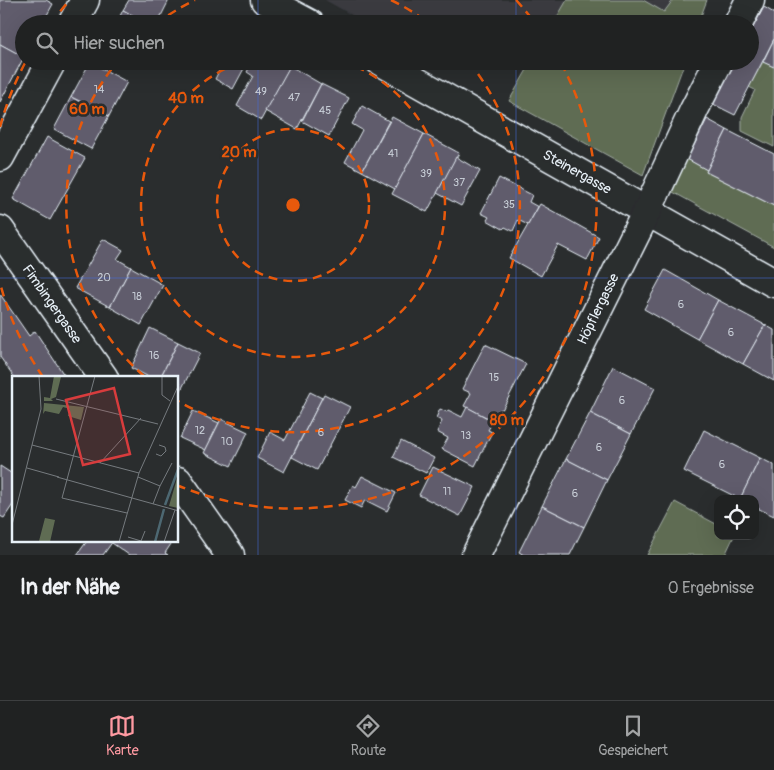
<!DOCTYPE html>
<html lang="de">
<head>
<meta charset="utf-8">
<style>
	body { margin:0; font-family:Pangolin,sans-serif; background:#282a2a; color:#f1f3f6 }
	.controls { position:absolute; right:15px; bottom:15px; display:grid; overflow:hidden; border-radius:10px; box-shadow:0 5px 20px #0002 }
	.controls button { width:45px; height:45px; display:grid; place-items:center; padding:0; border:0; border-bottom:1px solid #3d3f40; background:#202222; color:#f1f3f6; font:25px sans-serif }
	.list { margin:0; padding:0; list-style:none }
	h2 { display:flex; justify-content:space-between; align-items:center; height:65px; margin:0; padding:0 20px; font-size:21px }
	h2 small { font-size:16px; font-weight:400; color:#a2a4a5 }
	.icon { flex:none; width:28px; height:28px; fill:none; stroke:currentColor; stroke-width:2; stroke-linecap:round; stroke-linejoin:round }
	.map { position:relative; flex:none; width:774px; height:555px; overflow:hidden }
	.search { position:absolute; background:#202222; box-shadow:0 5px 20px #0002; left:15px; right:15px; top:15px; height:55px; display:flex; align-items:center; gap:12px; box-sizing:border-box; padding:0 18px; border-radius:28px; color:#a2a4a5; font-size:19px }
	.sheet { height:145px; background:#202222 }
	nav { display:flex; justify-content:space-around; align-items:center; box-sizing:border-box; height:70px; border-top:1px solid #3d3f40; background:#202222; font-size:14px; color:#a2a4a5 }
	nav a { display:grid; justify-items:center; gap:2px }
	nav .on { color:#ff9aa2 }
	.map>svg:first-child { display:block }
	.built { fill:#3a3b41 }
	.green { fill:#5f6c53; stroke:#a4aea6 }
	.building { fill:#605b6c; stroke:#e8f1f8 }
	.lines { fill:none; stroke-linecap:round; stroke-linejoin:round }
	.minor-casing { stroke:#e8f1f8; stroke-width:31 }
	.minor { stroke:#2a2d2e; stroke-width:28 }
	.grid { fill:none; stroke:#466fde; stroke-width:1; stroke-opacity:0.55 }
	.ring { fill:none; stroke:#e8590c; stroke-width:2.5; stroke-dasharray:9 6 }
	.labels { text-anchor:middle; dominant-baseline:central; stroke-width:5; stroke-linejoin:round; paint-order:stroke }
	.number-label { font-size:11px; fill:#c6ccd5 }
	.street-label { font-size:14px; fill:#e8f1f8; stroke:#2a2d2e }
	.inset-river { fill:none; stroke:#4d6872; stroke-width:2.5 }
	.inset-road { fill:none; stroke:#767b7f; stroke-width:1 }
	.view { fill:#d83c3d; fill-opacity:0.15; stroke:#d83c3d; stroke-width:2.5 }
	.inset-edge { fill:none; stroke:#e8f1f8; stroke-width:2.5 }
	.centre { fill:#e8590c; stroke:#2a2d2e; stroke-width:2.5 }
	.ring-label { font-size:15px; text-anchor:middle; font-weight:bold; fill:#e8590c; stroke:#2a2d2e; stroke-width:5; stroke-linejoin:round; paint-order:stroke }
</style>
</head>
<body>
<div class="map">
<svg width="774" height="555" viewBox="0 0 774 555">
	<rect width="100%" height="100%" fill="#2a2d2e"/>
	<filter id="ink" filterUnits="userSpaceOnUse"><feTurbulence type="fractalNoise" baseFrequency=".02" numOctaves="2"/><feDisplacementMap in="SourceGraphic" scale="10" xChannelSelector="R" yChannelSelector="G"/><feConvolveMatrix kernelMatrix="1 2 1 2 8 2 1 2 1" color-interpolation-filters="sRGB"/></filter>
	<g filter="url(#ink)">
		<path class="built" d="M325 0H707L698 24H368Z"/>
		<g class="green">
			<path d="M567 0H643L664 12 673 0H707L698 24H553Z"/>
			<path d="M532 61H685L643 175 509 101Z"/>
			<path d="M763 62 774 67V147L742 131V117L755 90 749 87Z"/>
			<path d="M687 159 707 170 706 172 774 206V247L671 191Z"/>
			<path d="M675 502 718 525V536H734L725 555H647Z"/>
		</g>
		<g class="building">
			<path d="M0 0H46L53 4 42 24H24V57L0 44Z"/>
			<path d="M129 0H169L157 24H149L123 10Z"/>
			<path d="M764 7 774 13V39L735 115 713 104 736 61H750V33Z"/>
			<path d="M123 10 149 24H116Z"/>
			<path d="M774 39V67L763 62Z"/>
			<path d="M0 44 24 57 0 102Z"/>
			<path d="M224 61H248L233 89 215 79Z"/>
			<path d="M253 61H280L290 66 261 120 237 106 253 76 247 72Z"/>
			<path d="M90 62 127 82 109 116 71 97Z"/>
			<path d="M290 66 321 84 297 129 265 111Z"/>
			<path d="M321 84 349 98 329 136 302 121Z"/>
			<path d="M71 97 109 116 91 149 54 129Z"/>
			<path d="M362 106 389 121 362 171 345 162 362 130 352 124Z"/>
			<path d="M392 117 424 134 395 189 362 171Z"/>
			<path d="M707 119 727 130 707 170 687 159Z"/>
			<path d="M727 130 774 154V206L706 172Z"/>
			<path d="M424 134 459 153 427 212 392 194Z"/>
			<path d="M47 137 85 158 50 220 13 199Z"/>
			<path d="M456 157 480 171 461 206 437 193Z"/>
			<path d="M499 178 532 195 529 202 538 207 528 225 518 220 513 231 505 227 503 229 487 220 489 217 481 213Z"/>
			<path d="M540 204 599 237 587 260 558 245 541 276 509 258Z"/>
			<path d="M103 239 123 250 117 259 131 267 110 307 75 288Z"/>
			<path d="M131 267 163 285 141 325 110 307Z"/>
			<path d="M665 270 718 300 697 339 644 309Z"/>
			<path d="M0 294 29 336 35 331 66 378H15L0 357Z"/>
			<path d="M718 300 765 325 743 364 697 339Z"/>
			<path d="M765 325 774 330V381L743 364Z"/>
			<path d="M150 328 178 342 160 378H151L131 368Z"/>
			<path d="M178 342 200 353 180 392 178 391V378H160Z"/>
			<path d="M485 344 526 364 502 410 501 409 494 421 464 406 471 393 462 389Z"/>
			<path d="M613 366 655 388 631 434 590 413Z"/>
			<path d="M310 392 322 398 284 472 257 458 270 432 285 440Z"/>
			<path d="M324 394 350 407 317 470 292 457Z"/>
			<path d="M467 407 493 421 488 430 492 432 475 466 442 449 448 438 437 432 442 421 436 418 440 409 447 412 448 410 462 417Z"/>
			<path d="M193 411 219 423 206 450 180 438Z"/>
			<path d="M590 413 631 434 607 480 566 459Z"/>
			<path d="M221 419 248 432 231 466 204 453Z"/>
			<path d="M704 430 760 458 740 499 684 471Z"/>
			<path d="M401 441 434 458 426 473 393 457Z"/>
			<path d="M760 458 774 465V516L755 507V499H740Z"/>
			<path d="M566 459 607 480 584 527 542 506Z"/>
			<path d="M0 466 14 475V503L4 518 0 516Z"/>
			<path d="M433 467 475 487 460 516 419 495Z"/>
			<path d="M362 476 396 493 387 511 365 500 361 508 345 500 353 485 356 487Z"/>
			<path d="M542 506 584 527 570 555H524L519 552Z"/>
			<path d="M87 541H113L103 555H77Z"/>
			<path d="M113 541H173L165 553 168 555H129L112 543Z"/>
		</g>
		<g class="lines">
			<g class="minor-casing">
				<g id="minor">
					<path d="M265 0 310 24"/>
					<path d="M72 24 85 0"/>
					<path d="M738 24 750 0"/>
					<path d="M380 61 774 283"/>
					<path d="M0 157 52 61"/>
					<path d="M0 230 104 378"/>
					<path d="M178 481 230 555"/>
					<path d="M476 555 647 211 694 110 719 61"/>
				</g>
			</g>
			<use href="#minor" class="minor"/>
		</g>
	</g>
	<path class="grid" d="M258 0V24M516 0V24M258 61V555M516 61V555M0 278H774"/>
	<g class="ring">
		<circle cx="293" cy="205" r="76"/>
		<path d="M342 61A152 152 0 1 1 244 61"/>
		<path d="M144 376A227 227 0 0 1 117 62M156 24A227 227 0 0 1 195 0M391 0A227 227 0 0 1 430 24M469 62A227 227 0 0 1 178 401"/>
		<path d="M43 377A303 303 0 0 1 0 283M0 127A303 303 0 0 1 25 63M51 23A303 303 0 0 1 70 0M516 0A303 303 0 0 1 535 23M561 63A303 303 0 0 1 179 486"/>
	</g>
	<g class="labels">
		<g class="number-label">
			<text x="99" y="89">14</text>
			<text x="261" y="91">49</text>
			<text x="294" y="97">47</text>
			<text x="325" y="110">45</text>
			<text x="393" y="153">41</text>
			<text x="426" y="173">39</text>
			<text x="459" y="182">37</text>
			<text x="509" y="204">35</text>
			<text x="104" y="277">20</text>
			<text x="137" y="296">18</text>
			<text x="681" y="304">6</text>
			<text x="731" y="332">6</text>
			<text x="154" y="355">16</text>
			<text x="494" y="377">15</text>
			<text x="622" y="400">6</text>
			<text x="200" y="430">12</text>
			<text x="321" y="432">6</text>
			<text x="466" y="435">13</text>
			<text x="227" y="441">10</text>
			<text x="599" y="447">6</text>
			<text x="722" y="464">6</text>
			<text x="447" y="491">11</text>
			<text x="575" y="493">6</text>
		</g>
		<g class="street-label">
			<text transform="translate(577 172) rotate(29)">Steinergasse</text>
			<text transform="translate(52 304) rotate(55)">Fimbingergasse</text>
			<text transform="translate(598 309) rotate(-64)">Höpflergasse</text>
		</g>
	</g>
	<g transform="translate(12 376)">
		<rect width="166" height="166" fill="#2a2d2e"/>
		<path d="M42 0 49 1 44 21 39 23 41 25H32V21L38 22ZM32 27 72 31 69 44 56 40 58 33 51 31 47 38 33 35 31 38ZM166 99V132L157 130ZM33 142 43 144 38 166 27 165Z" fill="#5f6c53"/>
		<path class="inset-river" d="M153 129 167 91M143 166 152 133"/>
		<path class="inset-road" d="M83 0 50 122 115 137M150 0V19L158 25M44 23 146 48M20 69 127 97M144 78 149 80 154 75 153 71 147 69M88 87 129 42M15 92 47 101M45 101 120 122M126 101 148 110 141 128M148 110 160 87M120 122 167 135M0 149 29 33 27 0M116 161 129 165 133 155M107 166 127 97 167 8M152 166 163 134"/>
		<path class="view" d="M102 12 118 78 71 89 54 24Z"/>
		<rect width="166" height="166" class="inset-edge"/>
	</g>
	<circle cx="293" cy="205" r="8" class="centre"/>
	<g class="ring-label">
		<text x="186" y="103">40 m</text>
		<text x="87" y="114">60 m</text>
		<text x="239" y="157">20 m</text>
		<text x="507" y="425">80 m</text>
	</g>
</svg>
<div class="controls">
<button><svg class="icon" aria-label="locate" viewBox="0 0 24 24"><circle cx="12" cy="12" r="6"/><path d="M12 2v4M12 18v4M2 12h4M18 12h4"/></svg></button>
</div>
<div class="search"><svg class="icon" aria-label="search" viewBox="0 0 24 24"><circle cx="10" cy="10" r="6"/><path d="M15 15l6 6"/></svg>Hier suchen</div>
</div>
<section class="sheet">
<h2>In der Nähe<small>0 Ergebnisse</small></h2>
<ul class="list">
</ul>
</section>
<nav>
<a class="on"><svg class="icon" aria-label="map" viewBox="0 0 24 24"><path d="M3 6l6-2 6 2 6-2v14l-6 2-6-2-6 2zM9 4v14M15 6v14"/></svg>Karte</a>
<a><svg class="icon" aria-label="directions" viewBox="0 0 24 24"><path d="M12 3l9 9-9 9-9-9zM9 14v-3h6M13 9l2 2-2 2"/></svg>Route</a>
<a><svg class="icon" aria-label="saved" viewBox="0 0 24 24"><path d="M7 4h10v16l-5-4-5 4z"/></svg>Gespeichert</a>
</nav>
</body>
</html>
